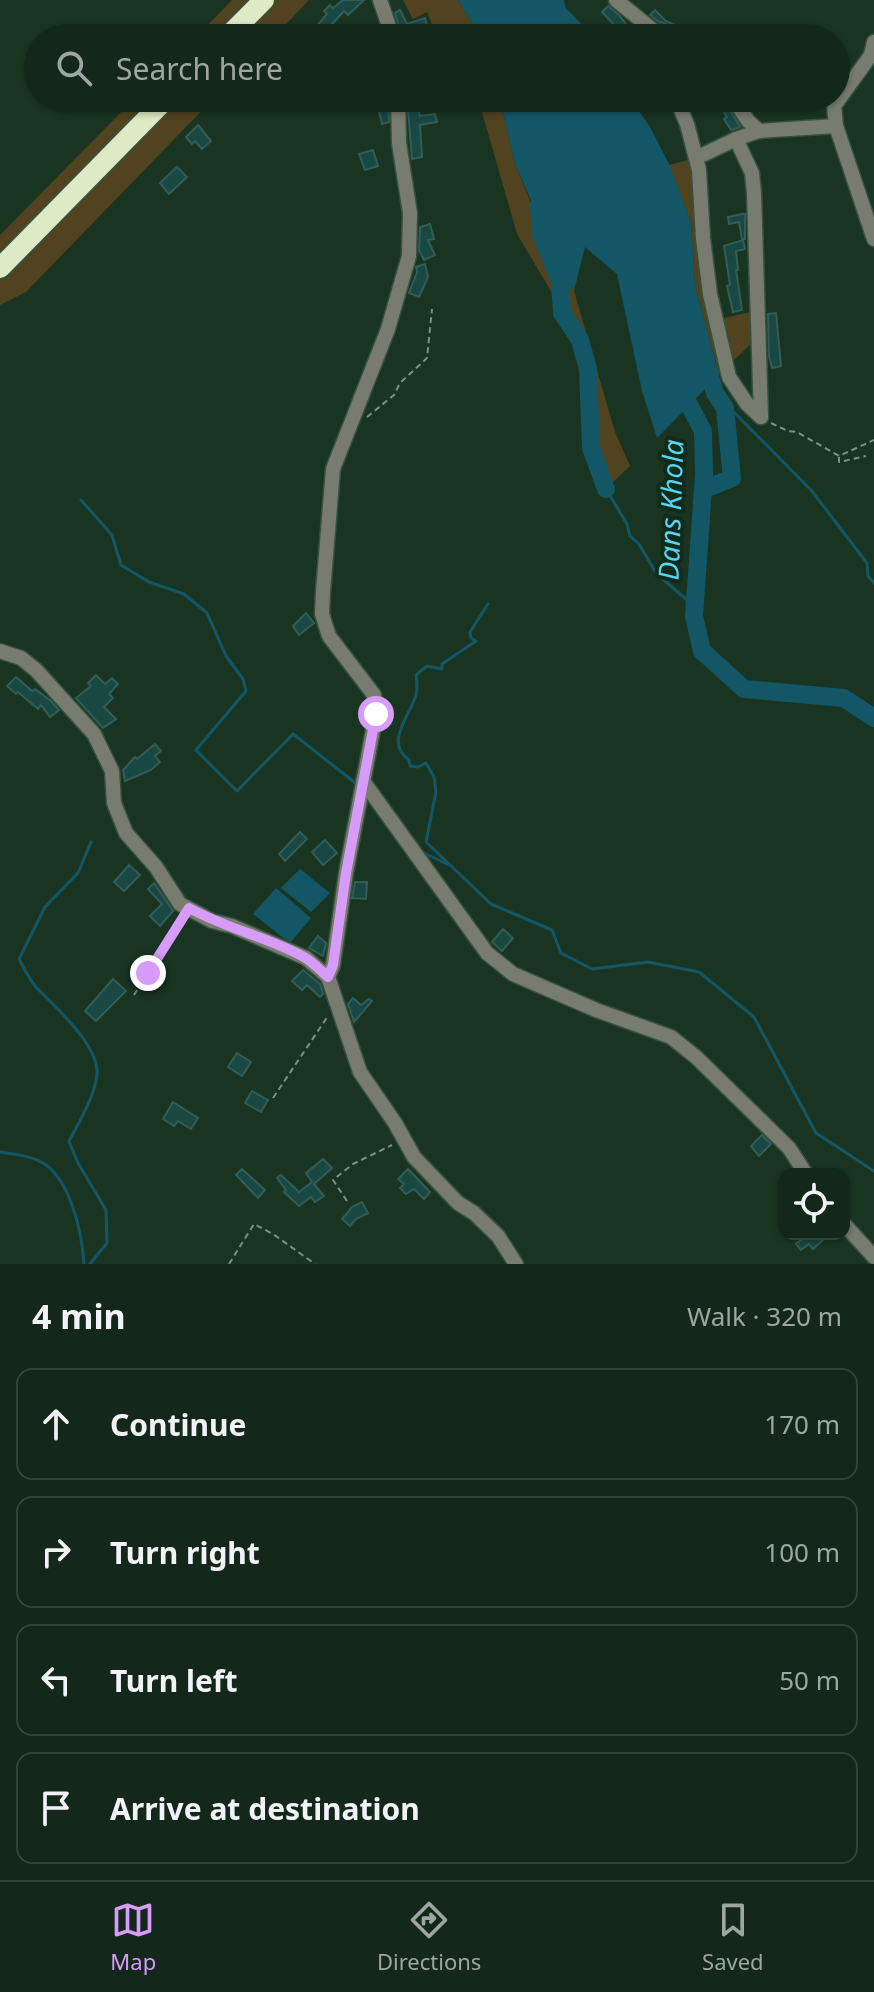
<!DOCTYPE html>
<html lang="en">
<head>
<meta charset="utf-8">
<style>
	body { margin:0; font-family:"Noto Sans",sans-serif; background:#203427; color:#f1f3f6 }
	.controls { position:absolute; right:24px; bottom:24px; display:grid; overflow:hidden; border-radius:16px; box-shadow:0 2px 6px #0004 }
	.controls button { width:72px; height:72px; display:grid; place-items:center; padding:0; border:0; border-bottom:2px solid #324439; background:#13281a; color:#f1f3f6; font:40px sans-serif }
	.stop { position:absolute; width:24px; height:24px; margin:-18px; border:6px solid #d79bf9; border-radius:50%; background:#fff }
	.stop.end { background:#d79bf9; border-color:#fff; box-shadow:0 2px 8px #0008 }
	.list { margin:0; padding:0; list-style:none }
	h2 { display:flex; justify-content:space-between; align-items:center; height:104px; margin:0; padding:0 32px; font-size:34px }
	h2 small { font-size:26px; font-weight:400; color:#9da6a2 }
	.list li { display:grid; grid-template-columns:52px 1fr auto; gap:24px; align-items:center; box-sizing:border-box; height:112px; margin:0 16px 16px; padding:0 16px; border:2px solid #324439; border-radius:16px }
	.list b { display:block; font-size:30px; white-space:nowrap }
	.list em { font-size:26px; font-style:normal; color:#9da6a2 }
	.icon { flex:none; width:44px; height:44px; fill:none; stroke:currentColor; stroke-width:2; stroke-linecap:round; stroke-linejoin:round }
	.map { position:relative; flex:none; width:874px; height:1264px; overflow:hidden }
	.search { position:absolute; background:#13281a; box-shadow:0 2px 6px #0004; left:24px; right:24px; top:24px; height:88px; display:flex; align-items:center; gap:20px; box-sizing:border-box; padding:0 28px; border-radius:44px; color:#9da6a2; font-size:30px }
	.sheet { height:616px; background:#13281a }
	nav { display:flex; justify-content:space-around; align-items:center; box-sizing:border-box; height:112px; border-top:2px solid #324439; background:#13281a; font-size:22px; color:#9da6a2 }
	nav a { display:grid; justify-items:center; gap:4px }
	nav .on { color:#d79bf9 }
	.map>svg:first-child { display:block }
	.green { fill:#51431f }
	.water { fill:#135766 }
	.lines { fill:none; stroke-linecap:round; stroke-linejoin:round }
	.stream { stroke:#135766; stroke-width:3 }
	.river { stroke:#135766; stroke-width:18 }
	.building { fill:#194842; stroke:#325c57; stroke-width:2 }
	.minor-casing { stroke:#37513f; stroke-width:17 }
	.highway-casing { stroke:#37513f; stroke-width:23 }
	.path { stroke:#7b9181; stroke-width:2; stroke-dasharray:6 4; stroke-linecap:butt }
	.minor { stroke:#787c6e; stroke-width:14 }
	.highway { stroke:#dee9c5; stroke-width:20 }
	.route { stroke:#d79bf9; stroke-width:10 }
	.labels { text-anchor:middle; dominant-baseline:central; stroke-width:8; stroke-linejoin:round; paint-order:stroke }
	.water-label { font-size:28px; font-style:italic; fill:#5ad4f2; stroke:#0f2b19 }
</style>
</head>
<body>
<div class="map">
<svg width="874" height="1264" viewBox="0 0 874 1264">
	<rect width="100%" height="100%" fill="#193522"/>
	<g class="green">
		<path d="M232 0H309L273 38H195Z"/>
		<path d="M403 0H458L481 38H437L427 12 413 19Z"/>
		<path d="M135 98H214L26 292 0 305V235Z"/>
		<path d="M478 98H500L515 164 542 230 574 291 615 432 630 466 606 489 591 448 588 369 580 340 517 234Z"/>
		<path d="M696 158 716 320 759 310 761 334 719 375 695 285 691 223 669 165Z"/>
	</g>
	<g class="water">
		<path d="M458 0H564L565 7 595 38H481Z"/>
		<path d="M500 98H630L650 127 669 164 691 223 695 285 719 375 657 438 642 391 617 274 585 247 574 291 564 276 515 164Z"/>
		<path d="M300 869 330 893 311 912 281 888Z"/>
		<path d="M276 888 311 918 290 943 253 914Z"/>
	</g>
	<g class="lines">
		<g class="stream">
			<path d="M715 393 811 490 867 563 868 576 874 583"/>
			<path d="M606 489 627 524 630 536 639 544 656 573 695 607"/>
			<path d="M81 500 112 535 121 565 149 582 184 594 207 613 226 656 243 679 246 691 196 750 237 791 293 734 358 785"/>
			<path d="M488 604 470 632 471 638 476 641 442 664V669L427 666 416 675C417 681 417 689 416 695 410 716 384 742 409 760L410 766 418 767 426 763 434 777 436 792 426 842 491 904 552 930 561 953 592 969 648 962 699 972 754 1017 816 1133 874 1171"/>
			<path d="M420 851 449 865"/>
			<path d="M0 1152C12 1154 26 1155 37 1160 70 1173 82 1233 84 1264"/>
			<path d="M90 1264 107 1243 106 1210 78 1163 69 1141C78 1125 98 1090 97 1071 96 1042 54 1006 35 986 29 978 24 968 19 959L45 907 78 873 91 842"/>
		</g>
		<g class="river">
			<path d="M539 205 541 234 560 281 562 313 580 340 588 369 591 448 606 489"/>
			<path d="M678 384 703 431 704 475 694 616 702 651 744 689 844 698 874 718"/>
			<path d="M703 490 732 478 725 408 715 393 705 361"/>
		</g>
	</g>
	<g class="building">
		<path d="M343 0H364L348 15 344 11 323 34 316 27 327 14 324 11 330 5 333 8Z"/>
		<path d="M608 6 619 15 637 38H623L620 31 602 12Z"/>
		<path d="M400 10 407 24 425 18 428 28 414 33 417 38H403L395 13Z"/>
		<path d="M655 10 666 21 703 38H685L679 29 658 21 650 15Z"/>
		<path d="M376 98H388L389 122 382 124Z"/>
		<path d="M716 98H723L740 127 731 130 724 119 727 117Z"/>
		<path d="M418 109 420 116 435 114 437 122 420 125 422 157 412 159 408 110Z"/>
		<path d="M198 125 211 141 202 149 195 141 192 144 186 137Z"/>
		<path d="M373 150 378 166 365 170 359 154Z"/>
		<path d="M177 167 187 177 169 194 160 183Z"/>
		<path d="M742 214H745V239H742L739 222 729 224 728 217Z"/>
		<path d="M430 224 434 239 428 240 435 255 424 260 419 250 420 227Z"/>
		<path d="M743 240 745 249 736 251 738 270H736L742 310 733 312 727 286 730 285 724 246Z"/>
		<path d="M425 264 428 277 419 297 409 293 417 272 416 267Z"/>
		<path d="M776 313 781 366 772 368 769 356 768 314Z"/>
		<path d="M306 613 314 623 299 635 293 626Z"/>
		<path d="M96 675 105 684 112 678 118 684 109 694 113 698 104 707 116 719 103 728 76 698 91 686 88 683Z"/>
		<path d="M16 677 32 691 35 689 51 701 59 710 50 717 41 705 38 709 18 692 16 694 7 686Z"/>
		<path d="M155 744 161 751 155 756 160 762 151 770 125 781 123 770 135 757 137 759Z"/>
		<path d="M300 832 307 839 285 861 279 854Z"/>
		<path d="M325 840 337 853 323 865 312 852Z"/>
		<path d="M129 865 140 875 124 891 114 882Z"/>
		<path d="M355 882H367L366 899 352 898Z"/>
		<path d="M154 883 173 911 160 926 150 916 162 904 148 889Z"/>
		<path d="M503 929 513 938 502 951 492 942Z"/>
		<path d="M318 936 326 943 323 956 309 948Z"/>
		<path d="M303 970 320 984 323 994 320 997 307 985 302 990 292 981Z"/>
		<path d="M113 979 126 991 96 1021 85 1011Z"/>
		<path d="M353 998 361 1005 369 999 372 1001 354 1022 348 1004Z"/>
		<path d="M237 1053 251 1062 242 1076 228 1067Z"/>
		<path d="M252 1091 268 1100 261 1112 245 1103Z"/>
		<path d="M173 1102 198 1118 191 1129 178 1121 174 1126 163 1119Z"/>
		<path d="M762 1135 771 1144 759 1156 751 1146Z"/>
		<path d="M323 1159 332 1168 314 1184 324 1196 315 1202 311 1197 299 1206 284 1192 286 1190 277 1178 281 1175 299 1192 312 1182 306 1173Z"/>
		<path d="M242 1169 265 1190 258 1198 236 1175Z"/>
		<path d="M408 1169 430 1192 424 1199 414 1189 406 1194 400 1188 404 1184 398 1179Z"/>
		<path d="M362 1202 368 1213 356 1219 350 1226 342 1219 352 1207Z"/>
		<path d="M808 1234H819L824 1239 813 1249 809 1244 801 1250 796 1244Z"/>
	</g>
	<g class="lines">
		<g class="minor-casing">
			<g id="minor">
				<path d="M380 0 393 38"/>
				<path d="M616 0 653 30 675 38"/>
				<path d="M874 42 871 55 834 106 836 126 874 239"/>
				<path d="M398 98 399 143 410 213 409 256 388 329 333 469 323 592 322 614 329 636 374 695 376 714 346 873 333 965 328 977 360 1072 395 1123 414 1157 458 1203 474 1213 498 1236 516 1264"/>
				<path d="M676 98 687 124 699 170 703 238 710 294 729 377 747 404 761 417"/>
				<path d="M733 98 748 121 759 131 836 126"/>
				<path d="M759 131 736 139 752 173 754 193 761 417"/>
				<path d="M696 158 736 139"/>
				<path d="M0 651 21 658 36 670 94 734 112 771 114 803 126 833 156 867 180 904 212 921 232 926 306 958 328 977"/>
				<path d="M363 781 487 953 513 974 596 1010 671 1037 696 1057 789 1148 806 1174"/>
				<path d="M844 1224 874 1257"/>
			</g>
		</g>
		<g class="highway-casing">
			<g id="highway">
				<path d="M226 38 264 0"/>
				<path d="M0 268 167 98"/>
			</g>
		</g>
		<g class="path">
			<path d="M367 417 394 395 400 383 427 358 432 309"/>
			<path d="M771 423 788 431 797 432 839 456 874 440"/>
			<path d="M839 457V462L866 456"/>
			<path d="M134 995 182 918"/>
			<path d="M273 1098 328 1016"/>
			<path d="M347 1201 333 1180 353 1164 392 1145"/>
			<path d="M229 1264 254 1224 273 1234 315 1264"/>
		</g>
		<use href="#minor" class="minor"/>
		<use href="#highway" class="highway"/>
	</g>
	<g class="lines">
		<path class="route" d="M148 973 189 908C225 928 267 937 304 957 313 962 321 971 328 977L333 965 346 873 376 714"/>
	</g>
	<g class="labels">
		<g class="water-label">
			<text transform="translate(670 510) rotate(-88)">Dans Khola</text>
		</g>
	</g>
</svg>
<div class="controls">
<button><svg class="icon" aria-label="locate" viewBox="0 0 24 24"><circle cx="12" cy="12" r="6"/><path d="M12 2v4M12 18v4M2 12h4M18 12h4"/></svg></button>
</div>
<div class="stop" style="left:376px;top:714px"></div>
<div class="stop end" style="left:148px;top:973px"></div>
<div class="search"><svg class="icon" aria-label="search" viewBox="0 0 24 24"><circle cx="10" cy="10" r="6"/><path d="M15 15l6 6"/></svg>Search here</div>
</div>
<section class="sheet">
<h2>4 min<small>Walk · 320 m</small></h2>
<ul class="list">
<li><svg class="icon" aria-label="ahead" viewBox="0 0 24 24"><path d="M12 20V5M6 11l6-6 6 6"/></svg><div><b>Continue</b></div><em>170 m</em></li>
<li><svg class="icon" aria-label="right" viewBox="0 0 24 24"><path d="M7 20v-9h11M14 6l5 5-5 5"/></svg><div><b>Turn right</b></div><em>100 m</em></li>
<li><svg class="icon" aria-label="left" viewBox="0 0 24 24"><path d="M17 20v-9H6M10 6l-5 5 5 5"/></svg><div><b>Turn left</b></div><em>50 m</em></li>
<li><svg class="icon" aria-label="arrive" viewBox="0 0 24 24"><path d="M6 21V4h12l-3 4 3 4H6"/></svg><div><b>Arrive at destination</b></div></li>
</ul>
</section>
<nav>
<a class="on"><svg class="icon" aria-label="map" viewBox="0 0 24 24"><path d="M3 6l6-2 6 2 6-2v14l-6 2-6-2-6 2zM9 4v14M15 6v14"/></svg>Map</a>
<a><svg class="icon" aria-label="directions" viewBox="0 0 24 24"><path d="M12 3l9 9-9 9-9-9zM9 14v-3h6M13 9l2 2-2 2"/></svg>Directions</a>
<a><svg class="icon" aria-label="saved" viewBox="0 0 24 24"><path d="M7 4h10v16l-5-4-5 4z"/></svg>Saved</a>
</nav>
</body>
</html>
